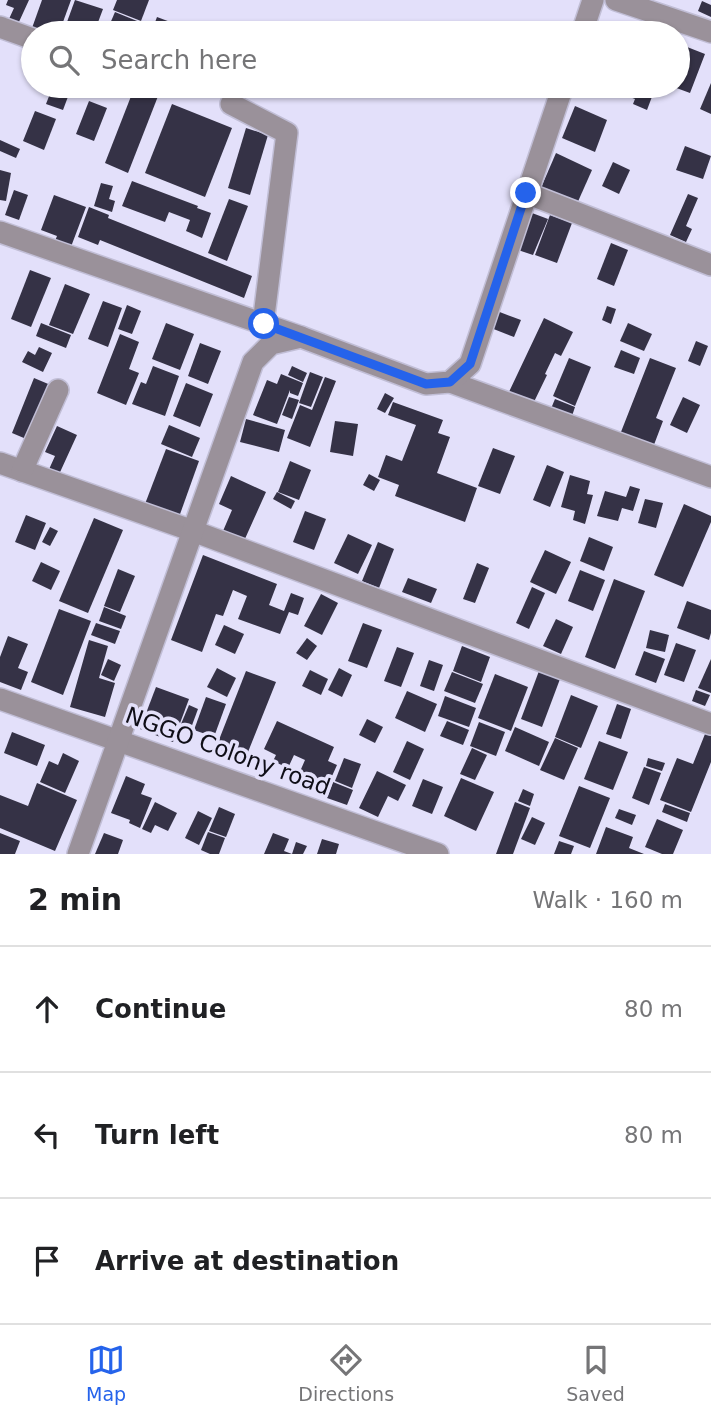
<!DOCTYPE html>
<html lang="en">
<head>
<meta charset="utf-8">
<style>
	body { margin:0; font-family:"DejaVu Sans",sans-serif; background:#f2f2f2; color:#202124 }
	.stop { position:absolute; width:21px; height:21px; margin:-16px; border:5px solid #2563eb; border-radius:50%; background:#fff }
	.stop.end { background:#2563eb; border-color:#fff; box-shadow:0 2px 7px #0008 }
	.list { margin:0; padding:0; list-style:none }
	h2 { display:flex; justify-content:space-between; align-items:center; height:91px; margin:0; padding:0 28px; font-size:30px }
	h2 small { font-size:23px; font-weight:400; color:#757577 }
	.list li { display:grid; grid-template-columns:46px 1fr auto; gap:21px; align-items:center; box-sizing:border-box; height:126px; padding:0 28px; border-top:2px solid #e0e0e0 }
	.list b { display:block; font-size:26px; white-space:nowrap }
	.list em { font-size:23px; font-style:normal; color:#757577 }
	.icon { flex:none; width:38px; height:38px; fill:none; stroke:currentColor; stroke-width:2; stroke-linecap:round; stroke-linejoin:round }
	.map { position:relative; flex:none; width:711px; height:854px; overflow:hidden }
	.search { position:absolute; background:#fff; box-shadow:0 2px 5px #0004; left:21px; right:21px; top:21px; height:77px; display:flex; align-items:center; gap:18px; box-sizing:border-box; padding:0 24px; border-radius:38px; color:#757577; font-size:26px }
	.sheet { height:469px; background:#fff }
	nav { display:flex; justify-content:space-around; align-items:center; box-sizing:border-box; height:98px; border-top:2px solid #e0e0e0; background:#fff; font-size:19px; color:#757577 }
	nav a { display:grid; justify-items:center; gap:4px }
	nav .on { color:#2563eb }
	.map>svg:first-child { display:block }
	.building { fill:#353246 }
	.lines { fill:none; stroke-linecap:round; stroke-linejoin:round }
	.minor-casing { stroke:#c1bed6; stroke-width:24 }
	.minor { stroke:#9a919a; stroke-width:21 }
	.route { stroke:#2563eb; stroke-width:9 }
	.labels { text-anchor:middle; dominant-baseline:central; stroke-width:7; stroke-linejoin:round; paint-order:stroke }
	.street-label { font-size:23px; fill:#0f0e17; stroke:#e3e0fa }
</style>
</head>
<body>
<div class="map">
<svg width="711" height="854" viewBox="0 0 711 854">
	<rect width="100%" height="100%" fill="#e3e0fa"/>
	<g class="building">
		<path d="M8 0H29L18 24 9 19 14 8 6 5Z"/>
		<path d="M42 0H71L59 33H46L32 28Z"/>
		<path d="M75 0 103 9 94 33H63Z"/>
		<path d="M117 0H149L141 21 113 10Z"/>
		<path d="M702 1 711 5V17L698 11Z"/>
		<path d="M115 12 142 23 138 33H106Z"/>
		<path d="M157 17 181 26 178 33H151Z"/>
		<path d="M682 45 705 54 690 93 671 86H678V55Z"/>
		<path d="M711 83V114L700 109Z"/>
		<path d="M53 86H72L63 110 46 104Z"/>
		<path d="M135 86H162L128 173 105 163Z"/>
		<path d="M625 86H631L653 94 647 110 633 104 635 99 622 94Z"/>
		<path d="M89 101 107 108 94 141 76 134Z"/>
		<path d="M172 104 232 128 205 197 145 173Z"/>
		<path d="M575 106 607 120 595 152 562 138Z"/>
		<path d="M35 111 56 119 44 150 23 141Z"/>
		<path d="M246 128 268 135 250 195 228 188Z"/>
		<path d="M0 140 20 149 16 158 0 151Z"/>
		<path d="M685 146 711 156 703 179 676 170Z"/>
		<path d="M556 153 592 170 576 206 540 190Z"/>
		<path d="M613 162 630 170 619 194 602 186Z"/>
		<path d="M0 170 11 173 6 201 0 200Z"/>
		<path d="M132 181 198 206 197 208 211 213 202 238 186 231 190 220 169 212 165 222 122 206Z"/>
		<path d="M101 183 113 186 109 199 115 201 112 212 94 206Z"/>
		<path d="M14 190 28 195 19 220 5 215Z"/>
		<path d="M688 194 698 198 686 226 692 229 686 242 670 235Z"/>
		<path d="M54 195 86 207 69 252 53 246 57 236 41 230Z"/>
		<path d="M229 199 248 206 227 261 208 253Z"/>
		<path d="M89 207 109 215 108 218 252 276 244 298 100 240 98 245 78 237Z"/>
		<path d="M532 213 548 219 533 255 518 250Z"/>
		<path d="M550 215 572 223 557 263 535 255Z"/>
		<path d="M611 243 628 250 614 286 597 279Z"/>
		<path d="M30 270 51 278 31 327 11 319Z"/>
		<path d="M65 284 90 294 73 334 49 325Z"/>
		<path d="M103 301 122 308 108 347 88 339Z"/>
		<path d="M127 305 141 311 132 334 118 329Z"/>
		<path d="M607 306 616 309 611 324 602 320Z"/>
		<path d="M497 311 521 320 514 337 491 328Z"/>
		<path d="M544 318 573 332 561 356 555 353 545 374 547 375 532 406 508 394Z"/>
		<path d="M41 323 71 335 66 348 36 336Z"/>
		<path d="M166 323 194 334 180 370 152 359Z"/>
		<path d="M628 323 652 334 644 351 620 341Z"/>
		<path d="M120 334 139 342 129 369 139 373 126 405 97 393Z"/>
		<path d="M696 341 708 346 700 366 688 361Z"/>
		<path d="M200 343 221 351 208 384 188 376Z"/>
		<path d="M39 347 52 353 43 372 22 362 28 351 35 355Z"/>
		<path d="M621 350 640 358 634 374 614 367Z"/>
		<path d="M569 358 591 367 575 406 553 396Z"/>
		<path d="M650 358 676 368 656 418 663 421 652 450 619 437Z"/>
		<path d="M153 366 179 376 165 416 132 404 141 382 146 384Z"/>
		<path d="M292 366 307 373 303 382 288 375Z"/>
		<path d="M310 372 323 377 311 407 299 403Z"/>
		<path d="M281 374 303 383 298 396 290 393V390L277 424 253 415 267 380 277 384Z"/>
		<path d="M325 377 336 381 310 447 287 438 300 405 312 410Z"/>
		<path d="M34 378 53 386 31 441 12 433Z"/>
		<path d="M186 383 213 394 200 427 173 416Z"/>
		<path d="M385 393 394 398 385 413 377 409Z"/>
		<path d="M289 397 299 400 292 419 282 415Z"/>
		<path d="M683 397 700 405 687 433 670 425Z"/>
		<path d="M555 399 575 407 571 419 550 411Z"/>
		<path d="M393 402 443 420 438 433 450 437 437 473 477 488 465 522 395 496 399 485 378 477 386 455 402 461 416 425 388 415Z"/>
		<path d="M246 419 285 430 279 452 240 442Z"/>
		<path d="M335 421 358 424 353 456 330 452Z"/>
		<path d="M169 425 200 438 192 457 161 444Z"/>
		<path d="M57 426 77 435 56 481 46 476 55 456 45 452Z"/>
		<path d="M493 448 515 456 500 494 478 486Z"/>
		<path d="M166 449 199 461 179 517 145 504Z"/>
		<path d="M290 461 311 470 299 500 278 492Z"/>
		<path d="M547 465 564 472 550 507 533 500Z"/>
		<path d="M369 474 380 480 374 491 363 485Z"/>
		<path d="M570 475 590 481 587 494 593 495 585 524 573 520 575 511 561 507Z"/>
		<path d="M231 476 266 492 244 541 223 531 232 510 219 504Z"/>
		<path d="M630 486 640 489 633 511 622 508 618 521 597 516 605 491 626 497Z"/>
		<path d="M277 492 295 501 291 509 273 499Z"/>
		<path d="M645 499 663 503 656 528 638 523Z"/>
		<path d="M684 504 711 516V522L683 587 654 575Z"/>
		<path d="M305 511 326 519 314 550 293 542Z"/>
		<path d="M26 515 46 523 35 550 15 542Z"/>
		<path d="M94 518 123 530 88 613 59 601Z"/>
		<path d="M50 527 58 531 50 546 42 542Z"/>
		<path d="M348 534 372 545 358 574 334 563Z"/>
		<path d="M589 537 613 547 604 571 580 561Z"/>
		<path d="M378 542 394 549 379 588 362 581Z"/>
		<path d="M545 550 571 562 556 594 530 582Z"/>
		<path d="M203 555 277 584 269 605 284 611 291 593 304 598 298 615 289 612 280 634 263 628 238 619 247 596 233 590 223 616 216 614 202 652 171 640Z"/>
		<path d="M41 562 60 571 51 590 32 581Z"/>
		<path d="M477 563 489 568 475 603 463 599Z"/>
		<path d="M118 569 135 576 120 612 104 606Z"/>
		<path d="M580 570 605 580 593 611 568 601Z"/>
		<path d="M408 578 437 589 431 603 402 592Z"/>
		<path d="M614 579 645 591 615 669 585 657Z"/>
		<path d="M532 587 545 593 529 629 516 623Z"/>
		<path d="M321 594 338 603 322 635 304 626Z"/>
		<path d="M687 601 711 610V633L709 640 677 628Z"/>
		<path d="M104 607 126 616 121 629 99 621Z"/>
		<path d="M59 609 91 621 63 695 31 682Z"/>
		<path d="M556 619 573 627 561 654 543 646Z"/>
		<path d="M96 623 120 631 115 644 91 635Z"/>
		<path d="M363 623 382 630 367 668 348 661Z"/>
		<path d="M224 625 244 634 235 654 215 645Z"/>
		<path d="M650 630 669 635 665 652 646 648Z"/>
		<path d="M8 636 28 644 18 668 28 672 21 690 0 682V657Z"/>
		<path d="M307 638 317 646 307 660 296 653Z"/>
		<path d="M89 640 108 646 99 678 115 683 105 717 70 707Z"/>
		<path d="M676 643 696 650 684 682 664 675Z"/>
		<path d="M462 646 490 657 481 682 453 671Z"/>
		<path d="M397 647 414 653 401 687 384 681Z"/>
		<path d="M644 651 665 659 656 683 635 675Z"/>
		<path d="M108 659 121 665 114 681 101 675Z"/>
		<path d="M711 659V693L698 688Z"/>
		<path d="M429 660 443 665 434 691 420 686Z"/>
		<path d="M217 668 236 678 227 697 207 687Z"/>
		<path d="M339 668 352 675 342 697 328 690Z"/>
		<path d="M310 670 328 679 321 695 302 686Z"/>
		<path d="M246 671 276 682 244 762 215 750Z"/>
		<path d="M539 671 560 679 542 727 521 719Z"/>
		<path d="M452 672 483 684 475 703 444 691Z"/>
		<path d="M495 674 528 687 511 731 478 718Z"/>
		<path d="M156 687 189 699 173 742 140 729Z"/>
		<path d="M696 690 710 695 705 706 692 701Z"/>
		<path d="M407 691 437 704 425 732 395 718Z"/>
		<path d="M571 695 598 706 581 748 555 737Z"/>
		<path d="M445 696 476 708 469 727 438 716Z"/>
		<path d="M206 697 226 704 214 737 194 730Z"/>
		<path d="M617 704 631 709 621 739 606 734Z"/>
		<path d="M189 705 198 709 191 728 181 724Z"/>
		<path d="M367 719 383 727 375 743 359 735Z"/>
		<path d="M277 721 334 747 328 761 337 765 323 796 295 783 305 760 294 755 288 768 273 761 276 755 264 749Z"/>
		<path d="M447 721 469 730 463 745 440 736Z"/>
		<path d="M479 722 505 732 496 756 470 746Z"/>
		<path d="M515 727 549 742 539 766 505 751Z"/>
		<path d="M12 732 45 745 37 766 4 753Z"/>
		<path d="M705 734 711 736V762L691 812 660 800 677 758 693 764Z"/>
		<path d="M555 738 578 748 564 780 540 770Z"/>
		<path d="M407 741 424 749 410 780 393 772Z"/>
		<path d="M599 741 628 752 613 790 584 779Z"/>
		<path d="M472 748 487 755 475 780 460 774Z"/>
		<path d="M63 753 79 761 65 793 40 782 49 761 58 765Z"/>
		<path d="M344 758 361 764 352 788 335 781Z"/>
		<path d="M648 758 665 763 662 771 646 766Z"/>
		<path d="M644 767 661 773 649 805 632 798Z"/>
		<path d="M377 771 406 785 398 801 388 796 378 817 359 808Z"/>
		<path d="M126 776 145 784 141 794 152 798 140 828 129 823 130 820 111 813Z"/>
		<path d="M461 778 494 792 476 831 444 816Z"/>
		<path d="M423 779 443 787 432 814 412 806Z"/>
		<path d="M333 782 353 790 347 805 327 798Z"/>
		<path d="M37 783 77 800 55 851 0 828V795L28 806Z"/>
		<path d="M579 786 610 798 590 848 559 836Z"/>
		<path d="M523 789 534 794 530 806 518 801Z"/>
		<path d="M155 802 177 813 168 831 155 825 151 833 142 829Z"/>
		<path d="M515 802 530 808 513 854H496Z"/>
		<path d="M665 804 690 813 687 822 662 812Z"/>
		<path d="M219 807 235 814 226 837 209 831Z"/>
		<path d="M619 809 636 815 632 825 615 818Z"/>
		<path d="M198 811 212 818 199 845 185 838Z"/>
		<path d="M532 817 545 823 535 845 521 839Z"/>
		<path d="M657 819 683 830 673 854H662L645 847Z"/>
		<path d="M606 827 633 837 629 848 644 854H596Z"/>
		<path d="M208 832 225 838 219 854H210L201 850Z"/>
		<path d="M0 833 20 841 15 854H0Z"/>
		<path d="M104 833 123 840 118 854H95Z"/>
		<path d="M273 833 289 839 284 851 292 854 296 842 307 846 303 854H264Z"/>
		<path d="M322 839 339 844 336 854H317Z"/>
		<path d="M559 841 574 846 571 854H554Z"/>
	</g>
	<g class="lines">
		<g class="minor-casing">
			<g id="minor">
				<path d="M616 0 711 32"/>
				<path d="M0 27 33 39"/>
				<path d="M582 33 593 0"/>
				<path d="M231 104 287 133 263 324"/>
				<path d="M526 193 711 265"/>
				<path d="M0 232 301 337"/>
				<path d="M450 382 711 477"/>
				<path d="M0 463 193 531 711 724"/>
				<path d="M22 471 58 390"/>
				<path d="M0 699 438 854"/>
				<path d="M78 854 253 362 271 344 301 337 426 384 450 382 470 364 563 86"/>
			</g>
		</g>
		<use href="#minor" class="minor"/>
	</g>
	<g class="lines">
		<path class="route" d="M264 324 426 384 450 382 470 364 526 193"/>
	</g>
	<g class="labels">
		<g class="street-label">
			<text transform="translate(228 751) rotate(20)">NGGO Colony road</text>
		</g>
	</g>
</svg>
<div class="stop" style="left:264px;top:324px"></div>
<div class="stop end" style="left:526px;top:193px"></div>
<div class="search"><svg class="icon" aria-label="search" viewBox="0 0 24 24"><circle cx="10" cy="10" r="6"/><path d="M15 15l6 6"/></svg>Search here</div>
</div>
<section class="sheet">
<h2>2 min<small>Walk · 160 m</small></h2>
<ul class="list">
<li><svg class="icon" aria-label="ahead" viewBox="0 0 24 24"><path d="M12 20V5M6 11l6-6 6 6"/></svg><div><b>Continue</b></div><em>80 m</em></li>
<li><svg class="icon" aria-label="left" viewBox="0 0 24 24"><path d="M17 20v-9H6M10 6l-5 5 5 5"/></svg><div><b>Turn left</b></div><em>80 m</em></li>
<li><svg class="icon" aria-label="arrive" viewBox="0 0 24 24"><path d="M6 21V4h12l-3 4 3 4H6"/></svg><div><b>Arrive at destination</b></div></li>
</ul>
</section>
<nav>
<a class="on"><svg class="icon" aria-label="map" viewBox="0 0 24 24"><path d="M3 6l6-2 6 2 6-2v14l-6 2-6-2-6 2zM9 4v14M15 6v14"/></svg>Map</a>
<a><svg class="icon" aria-label="directions" viewBox="0 0 24 24"><path d="M12 3l9 9-9 9-9-9zM9 14v-3h6M13 9l2 2-2 2"/></svg>Directions</a>
<a><svg class="icon" aria-label="saved" viewBox="0 0 24 24"><path d="M7 4h10v16l-5-4-5 4z"/></svg>Saved</a>
</nav>
</body>
</html>
